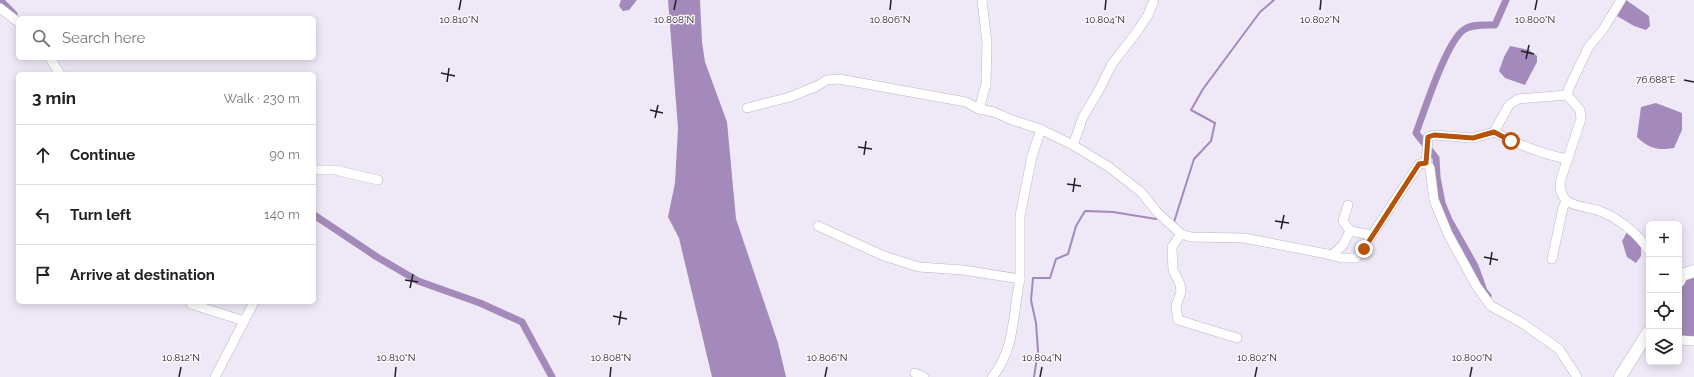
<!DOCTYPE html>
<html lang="en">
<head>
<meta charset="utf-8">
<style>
	body { margin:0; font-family:Raleway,sans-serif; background:#f6f6f6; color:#202124 }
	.controls { position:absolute; right:12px; bottom:12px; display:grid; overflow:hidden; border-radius:6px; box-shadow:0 2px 10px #0003 }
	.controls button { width:36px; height:36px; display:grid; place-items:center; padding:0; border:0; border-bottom:1px solid #e0e0e0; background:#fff; color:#202124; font:20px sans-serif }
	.stop { position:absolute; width:12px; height:12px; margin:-9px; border:3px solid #b45309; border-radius:50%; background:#fff }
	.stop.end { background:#b45309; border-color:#fff; box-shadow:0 1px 4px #0008 }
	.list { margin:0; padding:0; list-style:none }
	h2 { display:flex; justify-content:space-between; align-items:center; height:52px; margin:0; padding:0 16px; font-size:17px }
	h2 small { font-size:13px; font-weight:400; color:#757577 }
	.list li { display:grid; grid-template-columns:26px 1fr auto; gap:12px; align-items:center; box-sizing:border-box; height:60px; padding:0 16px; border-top:1px solid #e0e0e0 }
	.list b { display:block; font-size:15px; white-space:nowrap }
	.list em { font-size:13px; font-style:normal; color:#757577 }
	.icon { flex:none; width:22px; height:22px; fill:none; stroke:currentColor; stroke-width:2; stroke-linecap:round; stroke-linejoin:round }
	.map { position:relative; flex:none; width:1694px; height:377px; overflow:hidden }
	.search { position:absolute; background:#fff; box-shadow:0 2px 10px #0003; left:16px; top:16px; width:300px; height:44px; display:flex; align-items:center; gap:10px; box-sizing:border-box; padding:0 14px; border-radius:6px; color:#757577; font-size:15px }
	.panel { position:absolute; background:#fff; box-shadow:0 2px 10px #0003; left:16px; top:72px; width:300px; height:232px; border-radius:6px }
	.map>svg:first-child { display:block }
	.water { fill:#a38abb }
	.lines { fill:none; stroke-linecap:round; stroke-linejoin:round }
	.stream { stroke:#a38abb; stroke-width:2 }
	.canal { stroke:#a38abb; stroke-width:7 }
	.minor-casing { stroke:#bcb5c4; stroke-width:10 }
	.major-casing { stroke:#bcb5c4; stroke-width:13 }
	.minor { stroke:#fff; stroke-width:9 }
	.major { stroke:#fff; stroke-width:12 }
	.route { stroke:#b45309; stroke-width:5 }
	.ticks { fill:none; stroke:#211e24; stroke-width:1.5 }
	.ticks-label { font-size:10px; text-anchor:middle; fill:#211e24; stroke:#faf7fd; stroke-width:3; stroke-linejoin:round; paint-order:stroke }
</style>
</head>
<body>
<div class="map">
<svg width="1694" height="377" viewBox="0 0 1694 377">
	<rect width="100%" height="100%" fill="#efe8f7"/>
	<g class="water">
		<path d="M621 0H637L629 10 623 11 619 6Z"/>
		<path d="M668 0H700L702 42 705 62 727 122 736 219 778 343 786 377H712L679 238 668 217 675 183 678 128Z"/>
		<path d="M1626 0 1649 16 1650 26 1646 30 1634 26 1617 16Z"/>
		<path d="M1510 46 1529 50 1537 56V62L1525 85 1505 78 1499 71 1504 57Z"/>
		<path d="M1656 103 1682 113V130L1674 148C1659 151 1648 148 1637 137L1641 107Z"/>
		<path d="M1627 232 1641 244V256L1636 263 1627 257 1622 241Z"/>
		<path d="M1694 276V339L1679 338V288L1683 278Z"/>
	</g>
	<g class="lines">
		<g class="stream">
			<path d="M1174 222 1194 159 1211 141 1215 123 1191 110 1203 89 1260 12 1274 0"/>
			<path d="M1034 377 1038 351 1036 323 1031 300 1033 278H1050L1056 259 1068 254 1076 226 1085 211 1113 212 1156 219"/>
		</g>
		<g class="canal">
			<path d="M0 0 14 14"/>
			<path d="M314 215 377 257 418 281 480 303 522 322 552 377"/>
			<path d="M1488 296 1484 291 1475 266 1449 220 1442 203 1437 177 1436 158 1416 133C1424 112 1447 39 1465 29 1473 24 1486 25 1495 25L1506 0"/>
		</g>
		<g class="minor-casing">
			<g id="minor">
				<path d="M1621 0 1604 28 1588 48 1569 88 1567 95 1580 110 1581 119 1560 182C1560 190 1561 196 1567 201 1575 207 1588 207 1597 210 1617 217 1638 233 1649 251"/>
				<path d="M0 8 18 22"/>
				<path d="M50 58 60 74"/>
				<path d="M747 108 790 97 817 86 827 80 839 79 966 102 979 109 994 112 1012 120 1040 129 1073 145 1109 167 1141 192 1157 212 1181 234 1191 237 1244 238 1332 255 1343 245 1350 231 1372 235 1419 164 1426 163 1430 168 1434 200 1448 234 1477 287 1491 306 1522 323 1559 349 1577 377"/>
				<path d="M979 109 986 84 987 43 982 0"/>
				<path d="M1494 132 1509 105 1518 99 1567 95"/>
				<path d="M1073 145 1083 117 1098 92 1112 64 1136 33 1148 15 1154 0"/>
				<path d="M1426 163 1428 137 1434 135 1473 138 1494 132C1517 144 1541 154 1567 159"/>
				<path d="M314 170H335L378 180"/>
				<path d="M1348 205 1343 221 1350 231"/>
				<path d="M818 226 884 256 919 267 963 270 1020 279V216L1032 156 1041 129"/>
				<path d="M1181 234 1172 247 1173 270 1180 284 1181 292 1176 306 1178 320 1237 338"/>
				<path d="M1332 255 1341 258H1356L1364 249 1372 235"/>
				<path d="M1552 259 1563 208 1566 201"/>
				<path d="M191 304 244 321"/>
				<path d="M1679 340 1694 341"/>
				<path d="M915 373 924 377"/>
				<path d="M215 377 254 302"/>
				<path d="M992 377C1015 352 1013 310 1020 279"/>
			</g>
		</g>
		<g class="major-casing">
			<g id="major">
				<path d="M1679 281 1682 275 1694 271"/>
				<path d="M1620 377 1649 331"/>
			</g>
		</g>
		<use href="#minor" class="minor"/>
		<use href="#major" class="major"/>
	</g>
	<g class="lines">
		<path class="route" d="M1364 249 1419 164 1426 163 1428 137 1434 135 1473 138 1494 132 1511 141"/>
	</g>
	<path class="ticks" d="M459 10 461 0M674 10 676 0M890 10 891 0M1105 10 1106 0M1320 10 1321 0M1535 10 1537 0M1521 51 1534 54M1526 59 1529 45M441 73 455 76M1684 80 1694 82M447 82 449 68M650 110 663 113M655 118 658 105M858 147 872 149M864 155 866 141M1067 184 1081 186M1073 192 1075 178M1275 221 1289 223M1281 229 1284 215M1484 257 1498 260M1490 265 1492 252M405 280 418 282M410 288 413 274M613 316 627 319M619 325 621 311M179 377 181 367M395 377 396 367M610 377 611 367M825 377 827 367M1040 377 1042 367M1255 377 1257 367M1470 377 1472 367"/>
	<g class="ticks-label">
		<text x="459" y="23">10.810°N</text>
		<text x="674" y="23">10.808°N</text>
		<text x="890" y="23">10.806°N</text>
		<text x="1105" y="23">10.804°N</text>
		<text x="1320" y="23">10.802°N</text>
		<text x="1535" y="23">10.800°N</text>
		<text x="1656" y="83">76.688°E</text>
		<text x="181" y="361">10.812°N</text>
		<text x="396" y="361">10.810°N</text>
		<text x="611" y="361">10.808°N</text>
		<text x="827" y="361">10.806°N</text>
		<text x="1042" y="361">10.804°N</text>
		<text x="1257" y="361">10.802°N</text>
		<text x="1472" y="361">10.800°N</text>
	</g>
</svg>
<div class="controls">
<button>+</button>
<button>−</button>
<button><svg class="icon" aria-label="locate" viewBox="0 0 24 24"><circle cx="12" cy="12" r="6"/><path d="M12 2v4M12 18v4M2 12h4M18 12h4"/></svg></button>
<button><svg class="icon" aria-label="layers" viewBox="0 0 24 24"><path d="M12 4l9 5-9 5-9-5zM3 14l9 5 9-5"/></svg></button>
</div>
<div class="stop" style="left:1511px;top:141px"></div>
<div class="stop end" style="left:1364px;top:249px"></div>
<div class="search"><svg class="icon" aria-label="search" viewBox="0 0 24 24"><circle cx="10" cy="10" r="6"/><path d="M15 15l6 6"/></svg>Search here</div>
<section class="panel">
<h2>3 min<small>Walk · 230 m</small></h2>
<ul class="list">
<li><svg class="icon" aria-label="ahead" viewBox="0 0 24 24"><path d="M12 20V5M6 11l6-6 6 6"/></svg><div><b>Continue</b></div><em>90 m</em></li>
<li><svg class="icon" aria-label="left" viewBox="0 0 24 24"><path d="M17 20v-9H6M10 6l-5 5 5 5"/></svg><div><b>Turn left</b></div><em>140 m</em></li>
<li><svg class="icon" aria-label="arrive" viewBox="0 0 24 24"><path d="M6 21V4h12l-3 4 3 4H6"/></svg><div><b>Arrive at destination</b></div></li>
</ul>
</section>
</div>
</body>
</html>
